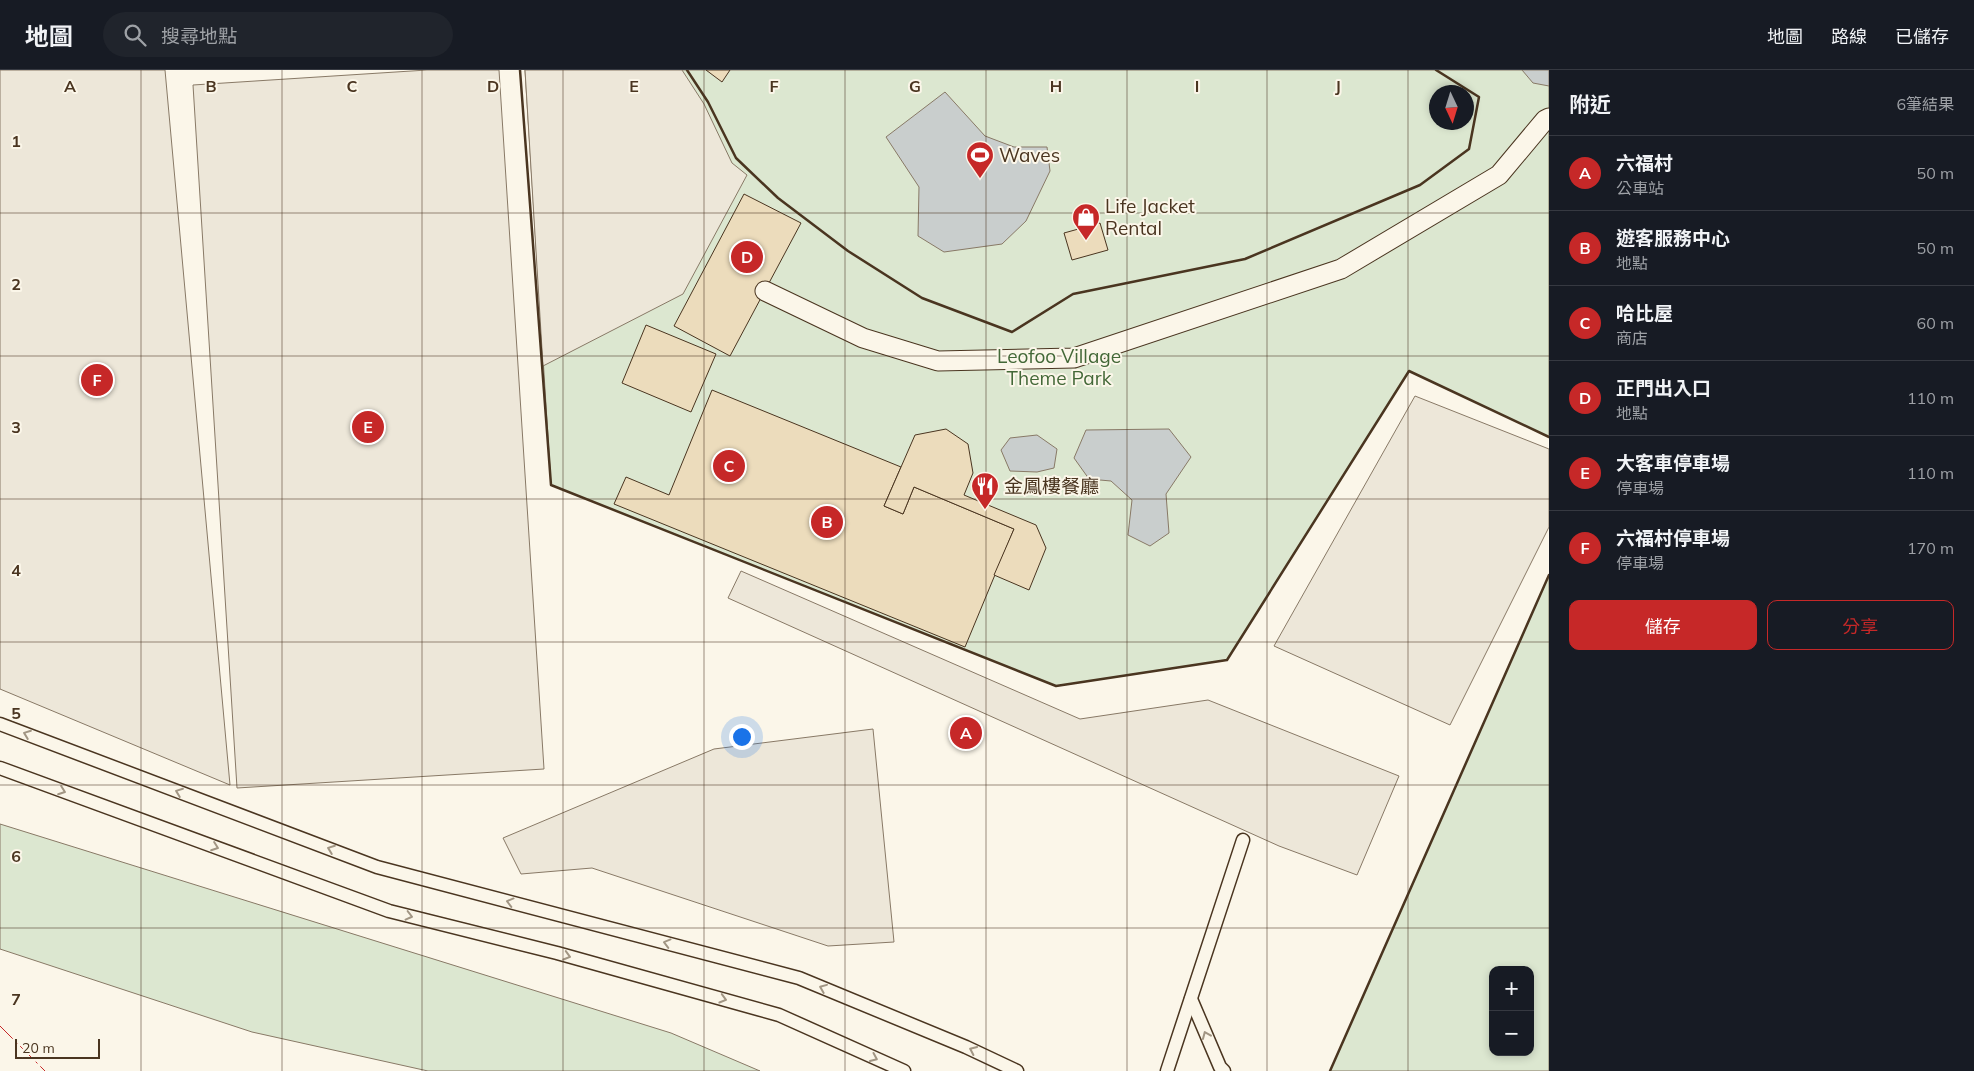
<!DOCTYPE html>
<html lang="zh-TW">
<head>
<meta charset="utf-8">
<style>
	body { margin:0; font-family:Mulish,"Noto Sans TC",sans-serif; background:#20242c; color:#f1f3f6 }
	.controls { position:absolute; right:15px; bottom:15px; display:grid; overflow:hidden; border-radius:10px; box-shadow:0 2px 8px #0003 }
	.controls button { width:45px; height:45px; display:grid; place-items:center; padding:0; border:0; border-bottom:1px solid #363941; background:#171b24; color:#f1f3f6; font:25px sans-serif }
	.compass { position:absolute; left:1429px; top:15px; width:45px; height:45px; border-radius:50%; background:#171b24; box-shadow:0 2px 8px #0003; rotate:176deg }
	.scale { position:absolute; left:15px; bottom:12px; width:85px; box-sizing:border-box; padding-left:5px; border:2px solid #4a3520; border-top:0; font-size:14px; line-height:18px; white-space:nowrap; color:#4a3520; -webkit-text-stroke:4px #fbf6e9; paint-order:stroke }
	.you { position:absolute; left:741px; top:666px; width:18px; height:18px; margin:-12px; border:4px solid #fff; border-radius:50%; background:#1a73e8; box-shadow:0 0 0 8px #1a73e833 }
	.badge { display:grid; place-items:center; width:32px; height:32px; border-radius:50%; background:#c62828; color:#fff; font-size:16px; font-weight:700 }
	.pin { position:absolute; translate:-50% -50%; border:2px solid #fff; box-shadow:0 1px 5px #0006 }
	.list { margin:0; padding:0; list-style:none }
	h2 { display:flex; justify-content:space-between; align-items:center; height:65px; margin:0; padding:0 20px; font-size:21px }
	h2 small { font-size:16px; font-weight:400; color:#9ea1a6 }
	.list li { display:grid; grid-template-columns:32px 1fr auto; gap:15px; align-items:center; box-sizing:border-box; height:75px; padding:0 20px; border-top:1px solid #363941 }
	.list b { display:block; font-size:19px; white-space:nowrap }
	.list p { margin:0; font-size:16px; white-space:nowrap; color:#9ea1a6 }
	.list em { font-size:16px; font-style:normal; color:#9ea1a6 }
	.actions { display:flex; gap:10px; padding:15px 20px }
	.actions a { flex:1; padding:11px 0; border:1px solid #c62828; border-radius:10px; text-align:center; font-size:18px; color:#c62828 }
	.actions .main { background:#c62828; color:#fff }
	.icon { flex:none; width:28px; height:28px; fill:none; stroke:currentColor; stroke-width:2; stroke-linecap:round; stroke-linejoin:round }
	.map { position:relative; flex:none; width:1549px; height:1001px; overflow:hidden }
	header { display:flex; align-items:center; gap:30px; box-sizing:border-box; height:70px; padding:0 25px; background:#171b24; border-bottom:1px solid #363941 }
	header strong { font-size:24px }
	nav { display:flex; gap:28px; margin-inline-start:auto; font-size:18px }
	.search { width:350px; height:45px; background:#20242c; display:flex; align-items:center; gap:12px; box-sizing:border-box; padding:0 18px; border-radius:28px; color:#9ea1a6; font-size:19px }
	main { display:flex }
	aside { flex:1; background:#171b24 }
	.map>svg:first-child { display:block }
	.green { fill:#dce7d0; stroke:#887966; fill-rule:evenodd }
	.parking { fill:#ede7d9; stroke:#887966 }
	.water { fill:#c9cecd; stroke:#887966 }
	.building { fill:#ecdcbc; stroke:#4a3520 }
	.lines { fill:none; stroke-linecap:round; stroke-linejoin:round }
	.service-casing { stroke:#4a3520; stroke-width:15 }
	.pedestrian-casing { stroke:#4a3520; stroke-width:21 }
	.service { stroke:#fbf6e9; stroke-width:12 }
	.pedestrian { stroke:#fbf6e9; stroke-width:19 }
	.wall { stroke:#4a3520; stroke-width:2.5 }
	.power { stroke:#c62828; stroke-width:1; stroke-dasharray:18 4 2.5 4; stroke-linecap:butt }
	.oneway { stroke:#a29684 }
	.grid { fill:none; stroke:#4a3520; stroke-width:1; stroke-opacity:0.55 }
	.labels { text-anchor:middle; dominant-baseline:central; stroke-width:4; stroke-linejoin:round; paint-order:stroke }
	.poi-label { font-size:19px; fill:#4a3520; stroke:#fbf6e9; text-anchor:start }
	.park-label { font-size:19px; fill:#436837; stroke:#fbf6e9 }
	.grid-label { font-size:16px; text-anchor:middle; font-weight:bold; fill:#4a3520; stroke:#fbf6e9; stroke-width:4; stroke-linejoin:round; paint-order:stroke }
</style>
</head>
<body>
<header>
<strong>地圖</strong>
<div class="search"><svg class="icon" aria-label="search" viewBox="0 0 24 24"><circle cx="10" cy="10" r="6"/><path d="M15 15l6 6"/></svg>搜尋地點</div>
<nav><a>地圖</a><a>路線</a><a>已儲存</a></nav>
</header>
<main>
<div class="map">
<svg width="1549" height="1001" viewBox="0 0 1549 1001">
	<rect width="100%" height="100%" fill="#fbf6e9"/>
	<g class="green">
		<path d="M525 0H1549V367L1409 301 1227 590 1056 616 551 415ZM1436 22H1466V52H1436Z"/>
		<path d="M1549 505V1001H1330ZM1493 900H1530V982H1493Z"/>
		<path d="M0 754 671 963 760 1001H428L252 962 0 879Z"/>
	</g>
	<g class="parking">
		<path d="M0 0H165L230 715 0 619Z"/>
		<path d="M427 0H499L544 699 237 718 193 15Z"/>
		<path d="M525 0H682L704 34 732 93 747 105 683 224 543 296Z"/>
		<path d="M1415 326 1549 379V457L1450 655 1274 576Z"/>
		<path d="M741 501 1080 649 1208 630 1399 706 1357 805 1279 776 728 528Z"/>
		<path d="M873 659 894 872 828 876 592 798 521 804 503 768 714 679Z"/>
	</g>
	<g class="water">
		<path d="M1522 0H1549V16L1533 13Z"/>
		<path d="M945 22 985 66 1014 77H1047L1050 101 1026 151 1002 174 944 182 918 166 919 117 886 67Z"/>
		<path d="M1169 359 1191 387 1166 424 1169 463 1150 476 1128 465 1132 430 1111 411 1089 409 1074 388 1086 360Z"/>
		<path d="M1037 365 1057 379 1054 398 1037 402 1010 401 1001 380 1010 368Z"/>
	</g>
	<g class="building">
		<path d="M706 0H730L722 12Z"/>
		<path d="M744 124 801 153 730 286 674 256Z"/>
		<path d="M1100 153 1108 180 1072 190 1064 163Z"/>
		<path d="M646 255 716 284 691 342 622 313Z"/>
		<path d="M712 320 901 397 884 436 903 444 914 417 1014 459 965 577 614 434 626 407 669 425Z"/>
		<path d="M946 359 968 374 973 403 964 425 1036 455 1046 478 1029 520 994 505 1014 459 914 417 903 444 884 436 915 365Z"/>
	</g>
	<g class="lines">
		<g class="service-casing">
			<g id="service">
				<path d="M0 654 377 797 799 908 966 977 1017 1001"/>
				<path d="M0 698 389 841 557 883 779 945 904 1001"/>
				<path d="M1191 929 1220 997 1224 1001"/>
				<path d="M1167 1001 1243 770"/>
			</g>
		</g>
		<g class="pedestrian-casing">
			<path id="pedestrian" d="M765 221 863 268 938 291 1074 288 1341 199 1499 105 1545 50 1549 48"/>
		</g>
		<use href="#service" class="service"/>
		<use href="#pedestrian" class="pedestrian"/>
		<g class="wall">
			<path d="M520 0 551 415 1056 616 1227 590 1409 301 1549 367"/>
			<path d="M687 0 708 32 736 88 778 128 848 181 922 228 1012 262 1073 224 1245 189 1420 115 1469 79 1479 27 1436 0"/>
			<path d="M1330 1001 1549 505"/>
		</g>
		<path class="power" d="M0 956 45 1001"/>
	</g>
	<defs><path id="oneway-chevron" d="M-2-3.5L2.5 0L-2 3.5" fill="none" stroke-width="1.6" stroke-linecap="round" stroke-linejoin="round" transform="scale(1.25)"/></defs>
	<g class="oneway">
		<use href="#oneway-chevron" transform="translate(27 664) rotate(-159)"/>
		<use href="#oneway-chevron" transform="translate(62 721) rotate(20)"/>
		<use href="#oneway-chevron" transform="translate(179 722) rotate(-159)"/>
		<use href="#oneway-chevron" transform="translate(215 777) rotate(20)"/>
		<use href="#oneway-chevron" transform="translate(331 779) rotate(-159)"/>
		<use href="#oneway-chevron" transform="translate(510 832) rotate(-165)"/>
		<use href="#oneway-chevron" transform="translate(409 846) rotate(14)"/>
		<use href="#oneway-chevron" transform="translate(667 873) rotate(-165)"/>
		<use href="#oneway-chevron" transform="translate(567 886) rotate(16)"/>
		<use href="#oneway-chevron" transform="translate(823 918) rotate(-158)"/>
		<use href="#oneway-chevron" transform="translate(723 929) rotate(16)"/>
		<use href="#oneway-chevron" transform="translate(1206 965) rotate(-113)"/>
		<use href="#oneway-chevron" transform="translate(973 980) rotate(-155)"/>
		<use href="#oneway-chevron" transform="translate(874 988) rotate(24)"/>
	</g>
	<path class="grid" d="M141 0V1001M282 0V1001M422 0V1001M563 0V1001M704 0V1001M845 0V1001M986 0V1001M1127 0V1001M1267 0V1001M1408 0V1001M0 143H1549M0 286H1549M0 429H1549M0 572H1549M0 715H1549M0 858H1549"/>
	<defs>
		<g id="stadium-pin" transform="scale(1.4375)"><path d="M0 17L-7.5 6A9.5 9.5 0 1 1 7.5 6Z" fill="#c62828" stroke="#fbf6e9"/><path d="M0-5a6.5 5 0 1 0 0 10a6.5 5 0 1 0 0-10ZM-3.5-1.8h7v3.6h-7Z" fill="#fff"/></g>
		<g id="shop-pin" transform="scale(1.4375)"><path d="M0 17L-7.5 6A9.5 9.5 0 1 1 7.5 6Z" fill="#c62828" stroke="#fbf6e9"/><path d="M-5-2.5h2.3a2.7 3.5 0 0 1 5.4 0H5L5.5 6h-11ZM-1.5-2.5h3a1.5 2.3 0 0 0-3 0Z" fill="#fff"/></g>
		<g id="restaurant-pin" transform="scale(1.4375)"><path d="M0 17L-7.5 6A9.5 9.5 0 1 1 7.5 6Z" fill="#c62828" stroke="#fbf6e9"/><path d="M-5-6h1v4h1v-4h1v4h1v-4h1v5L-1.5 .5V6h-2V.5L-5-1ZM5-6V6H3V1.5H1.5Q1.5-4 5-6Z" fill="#fff"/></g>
	</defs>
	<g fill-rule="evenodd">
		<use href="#stadium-pin" x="980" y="85"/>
		<use href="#shop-pin" x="1086" y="147"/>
		<use href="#restaurant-pin" x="985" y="416"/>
	</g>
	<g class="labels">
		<g class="poi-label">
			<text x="999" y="85">Waves</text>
			<text x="1105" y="136">Life Jacket<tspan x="1105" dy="22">Rental</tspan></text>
			<text x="1004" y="416">金鳳樓餐廳</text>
		</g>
		<g class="park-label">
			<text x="1059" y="286">Leofoo Village<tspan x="1059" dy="22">Theme Park</tspan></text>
		</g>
	</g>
	<g class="grid-label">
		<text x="70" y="22">A</text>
		<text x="211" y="22">B</text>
		<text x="352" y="22">C</text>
		<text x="493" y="22">D</text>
		<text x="634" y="22">E</text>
		<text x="774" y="22">F</text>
		<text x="915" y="22">G</text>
		<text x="1056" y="22">H</text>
		<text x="1197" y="22">I</text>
		<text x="1338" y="22">J</text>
		<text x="16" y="77">1</text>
		<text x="16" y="220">2</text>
		<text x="16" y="363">3</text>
		<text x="16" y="506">4</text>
		<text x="16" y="649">5</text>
		<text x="16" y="792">6</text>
		<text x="16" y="935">7</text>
	</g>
</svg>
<div class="controls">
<button>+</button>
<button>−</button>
</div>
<svg class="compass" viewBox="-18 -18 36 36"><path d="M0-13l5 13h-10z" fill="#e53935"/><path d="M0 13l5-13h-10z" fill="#9ea1a6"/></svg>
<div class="scale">20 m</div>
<div class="you"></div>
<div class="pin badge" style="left:966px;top:663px">A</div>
<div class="pin badge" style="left:827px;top:452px">B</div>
<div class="pin badge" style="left:729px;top:396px">C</div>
<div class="pin badge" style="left:747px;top:187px">D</div>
<div class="pin badge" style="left:368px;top:357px">E</div>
<div class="pin badge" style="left:97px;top:310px">F</div>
</div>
<aside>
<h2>附近<small>6筆結果</small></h2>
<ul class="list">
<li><span class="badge">A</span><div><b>六福村</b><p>公車站</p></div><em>50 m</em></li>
<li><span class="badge">B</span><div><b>遊客服務中心</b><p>地點</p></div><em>50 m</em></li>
<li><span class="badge">C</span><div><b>哈比屋</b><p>商店</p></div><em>60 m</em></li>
<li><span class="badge">D</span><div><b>正門出入口</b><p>地點</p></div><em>110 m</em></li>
<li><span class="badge">E</span><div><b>大客車停車場</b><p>停車場</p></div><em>110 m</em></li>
<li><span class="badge">F</span><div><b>六福村停車場</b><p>停車場</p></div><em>170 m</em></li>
</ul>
<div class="actions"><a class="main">儲存</a><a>分享</a></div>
</aside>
</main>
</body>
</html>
